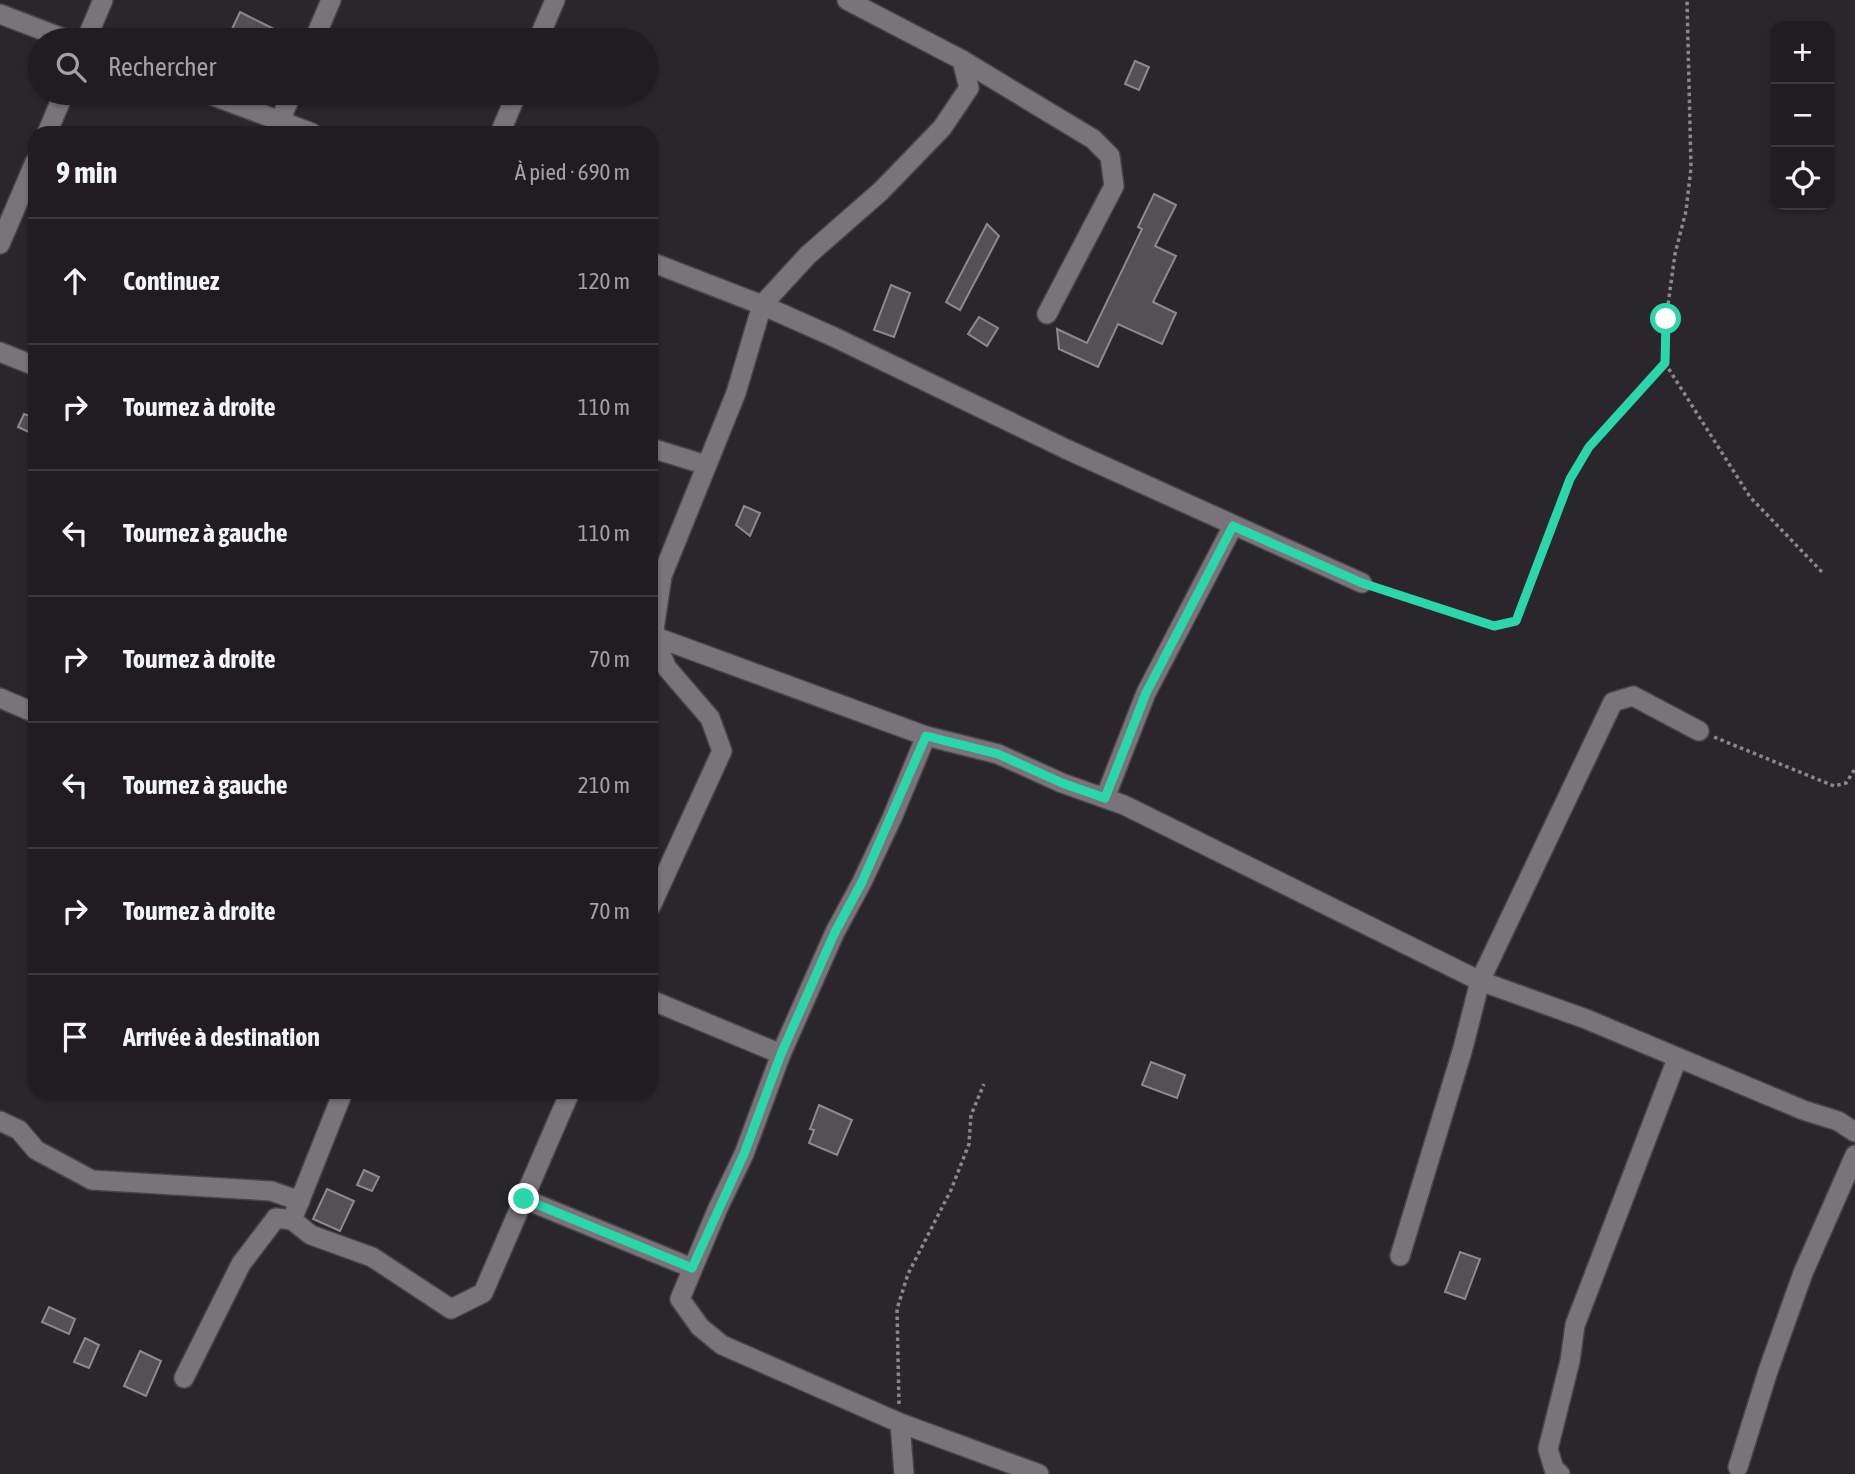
<!DOCTYPE html>
<html lang="fr">
<head>
<meta charset="utf-8">
<style>
	body { margin:0; font-family:"Asap Condensed",sans-serif; background:#282529; color:#f1f3f6 }
	.controls { position:absolute; right:21px; top:21px; display:grid; overflow:hidden; border-radius:14px; box-shadow:0 2px 5px #0004 }
	.controls button { width:63px; height:63px; display:grid; place-items:center; padding:0; border:0; border-bottom:2px solid #3d3a3e; background:#201c20; color:#f1f3f6; font:35px sans-serif }
	.stop { position:absolute; width:21px; height:21px; margin:-16px; border:5px solid #2dd5ab; border-radius:50%; background:#fff }
	.stop.end { background:#2dd5ab; border-color:#fff; box-shadow:0 2px 7px #0008 }
	.list { margin:0; padding:0; list-style:none }
	h2 { display:flex; justify-content:space-between; align-items:center; height:91px; margin:0; padding:0 28px; font-size:30px }
	h2 small { font-size:23px; font-weight:400; color:#a2a1a5 }
	.list li { display:grid; grid-template-columns:46px 1fr auto; gap:21px; align-items:center; box-sizing:border-box; height:126px; padding:0 28px; border-top:2px solid #3d3a3e }
	.list b { display:block; font-size:26px; white-space:nowrap }
	.list em { font-size:23px; font-style:normal; color:#a2a1a5 }
	.icon { flex:none; width:38px; height:38px; fill:none; stroke:currentColor; stroke-width:2; stroke-linecap:round; stroke-linejoin:round }
	.map { position:relative; flex:none; width:1855px; height:1474px; overflow:hidden }
	.search { position:absolute; background:#201c20; box-shadow:0 2px 5px #0004; left:28px; top:28px; width:630px; height:77px; display:flex; align-items:center; gap:18px; box-sizing:border-box; padding:0 24px; border-radius:38px; color:#a2a1a5; font-size:26px }
	.panel { position:absolute; background:#201c20; box-shadow:0 2px 5px #0004; left:28px; top:126px; width:630px; height:973px; border-radius:21px }
	.map>svg:first-child { display:block }
	.building { fill:#555056; stroke:#8e898f; stroke-width:2 }
	.lines { fill:none; stroke-linecap:round; stroke-linejoin:round }
	.minor-casing { stroke:#484448; stroke-width:22 }
	.path { stroke:#8b888c; stroke-width:3.5; stroke-dasharray:3.5 3.5; stroke-linecap:butt }
	.minor { stroke:#79747a; stroke-width:19 }
	.route { stroke:#2dd5ab; stroke-width:9 }
</style>
</head>
<body>
<div class="map">
<svg width="1855" height="1474" viewBox="0 0 1855 1474">
	<rect width="100%" height="100%" fill="#2a262b"/>
	<g class="building">
		<path d="M240 12 276 30 271 40H249L231 31Z"/>
		<path d="M1135 61 1149 67 1139 90 1125 84Z"/>
		<path d="M1154 194 1176 205 1155 246 1176 256 1153 302 1176 313 1162 344 1118 324 1098 367 1059 349 1057 329 1087 343 1142 229 1138 227Z"/>
		<path d="M987 224 999 236 960 310 946 302Z"/>
		<path d="M891 285 910 293 894 337 874 330Z"/>
		<path d="M979 317 998 328 987 346 968 334Z"/>
		<path d="M24 414 35 418V435L18 427Z"/>
		<path d="M744 506 760 513 750 536 736 525Z"/>
		<path d="M1151 1062 1185 1075 1177 1098 1142 1085Z"/>
		<path d="M819 1105 852 1120 837 1155 809 1143 814 1130 810 1129Z"/>
		<path d="M364 1170 379 1177 372 1191 357 1185Z"/>
		<path d="M327 1189 354 1201 340 1231 313 1219Z"/>
		<path d="M1460 1252 1480 1259 1465 1299 1445 1292Z"/>
		<path d="M49 1307 75 1319 69 1334 42 1322Z"/>
		<path d="M85 1338 99 1345 89 1368 74 1362Z"/>
		<path d="M140 1351 161 1361 146 1396 124 1386Z"/>
	</g>
	<g class="lines">
		<g class="minor-casing">
			<g id="minor">
				<path d="M847 0 962 60 1093 139 1110 156 1114 186 1047 314"/>
				<path d="M0 14 68 40"/>
				<path d="M86 40 103 0"/>
				<path d="M314 40 331 0"/>
				<path d="M538 40 555 0"/>
				<path d="M206 93 312 133"/>
				<path d="M275 132 292 93"/>
				<path d="M47 133 64 93"/>
				<path d="M500 133 517 93"/>
				<path d="M0 244 35 162"/>
				<path d="M651 262 762 305 834 337 1066 449 1362 583"/>
				<path d="M0 352 35 366"/>
				<path d="M651 448 706 465"/>
				<path d="M653 636 926 736 998 754 1062 783 1124 805 1480 981 1586 1019 1803 1110 1838 1121 1855 1132"/>
				<path d="M0 698 35 713"/>
				<path d="M926 736 892 818 862 882 835 932 781 1054 744 1154 718 1208 680 1299 700 1327 722 1345 900 1423 1039 1474"/>
				<path d="M1105 798 1146 693 1233 526"/>
				<path d="M651 906 722 751 710 718 667 668 653 636 662 576 736 393 762 305 808 255 881 191 942 128 969 88 962 60"/>
				<path d="M651 1000 781 1054"/>
				<path d="M343 1092 292 1220 311 1235 372 1257 451 1309 483 1293 570 1092"/>
				<path d="M0 1121 19 1130 36 1150 92 1180 271 1191 300 1201"/>
				<path d="M524 1199 692 1268"/>
				<path d="M1400 1256 1463 1048 1480 981 1613 702 1633 696 1699 731"/>
				<path d="M184 1378 241 1264 276 1218 292 1220"/>
				<path d="M900 1423 904 1474"/>
				<path d="M1738 1467 1768 1371 1803 1273 1855 1155"/>
				<path d="M1560 1474 1554 1469 1548 1449 1570 1361 1575 1325 1677 1059"/>
			</g>
		</g>
		<g class="path">
			<path d="M1665 363 1750 497 1822 572"/>
			<path d="M1380 589 1494 626 1516 621 1570 479 1589 447 1665 363 1666 319 1675 254 1686 211 1691 168 1687 0"/>
			<path d="M1714 737 1834 786 1846 783 1855 769"/>
			<path d="M899 1404 897 1309 908 1274 951 1190 969 1144 971 1115 984 1084"/>
		</g>
		<use href="#minor" class="minor"/>
	</g>
	<g class="lines">
		<path class="route" d="M524 1199 692 1268 744 1154 781 1054 835 932 862 882 926 736 998 754 1062 783 1105 798 1146 693 1233 526 1362 583 1494 626 1516 621 1570 479 1589 447 1665 363 1666 319"/>
	</g>
</svg>
<div class="controls">
<button>+</button>
<button>−</button>
<button><svg class="icon" aria-label="locate" viewBox="0 0 24 24"><circle cx="12" cy="12" r="6"/><path d="M12 2v4M12 18v4M2 12h4M18 12h4"/></svg></button>
</div>
<div class="stop" style="left:1666px;top:319px"></div>
<div class="stop end" style="left:524px;top:1199px"></div>
<div class="search"><svg class="icon" aria-label="search" viewBox="0 0 24 24"><circle cx="10" cy="10" r="6"/><path d="M15 15l6 6"/></svg>Rechercher</div>
<section class="panel">
<h2>9 min<small>À pied · 690 m</small></h2>
<ul class="list">
<li><svg class="icon" aria-label="ahead" viewBox="0 0 24 24"><path d="M12 20V5M6 11l6-6 6 6"/></svg><div><b>Continuez</b></div><em>120 m</em></li>
<li><svg class="icon" aria-label="right" viewBox="0 0 24 24"><path d="M7 20v-9h11M14 6l5 5-5 5"/></svg><div><b>Tournez à droite</b></div><em>110 m</em></li>
<li><svg class="icon" aria-label="left" viewBox="0 0 24 24"><path d="M17 20v-9H6M10 6l-5 5 5 5"/></svg><div><b>Tournez à gauche</b></div><em>110 m</em></li>
<li><svg class="icon" aria-label="right" viewBox="0 0 24 24"><path d="M7 20v-9h11M14 6l5 5-5 5"/></svg><div><b>Tournez à droite</b></div><em>70 m</em></li>
<li><svg class="icon" aria-label="left" viewBox="0 0 24 24"><path d="M17 20v-9H6M10 6l-5 5 5 5"/></svg><div><b>Tournez à gauche</b></div><em>210 m</em></li>
<li><svg class="icon" aria-label="right" viewBox="0 0 24 24"><path d="M7 20v-9h11M14 6l5 5-5 5"/></svg><div><b>Tournez à droite</b></div><em>70 m</em></li>
<li><svg class="icon" aria-label="arrive" viewBox="0 0 24 24"><path d="M6 21V4h12l-3 4 3 4H6"/></svg><div><b>Arrivée à destination</b></div></li>
</ul>
</section>
</div>
</body>
</html>
